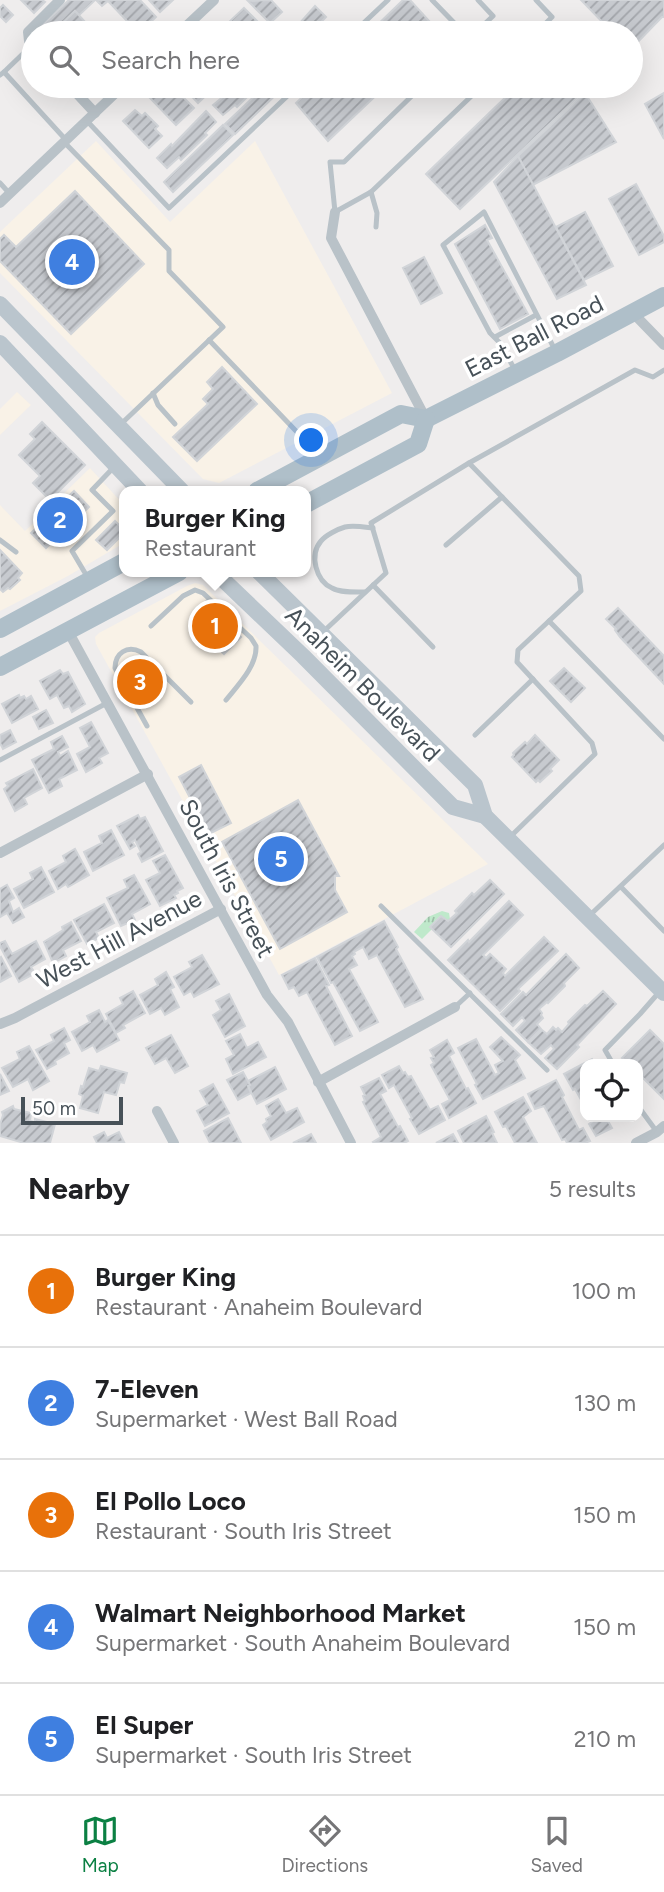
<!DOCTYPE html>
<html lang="en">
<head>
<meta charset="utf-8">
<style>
	body { margin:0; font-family:Figtree,sans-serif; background:#f2f2f2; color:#202124 }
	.controls { position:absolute; right:21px; bottom:21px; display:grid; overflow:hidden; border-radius:14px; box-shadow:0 7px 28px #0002 }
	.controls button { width:63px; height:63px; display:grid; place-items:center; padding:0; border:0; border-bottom:2px solid #e0e0e0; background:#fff; color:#202124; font:35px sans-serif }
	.scale { position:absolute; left:21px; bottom:18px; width:102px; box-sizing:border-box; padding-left:7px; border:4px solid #475158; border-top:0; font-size:19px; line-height:24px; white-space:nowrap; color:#475158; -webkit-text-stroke:5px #fff; paint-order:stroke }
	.you { position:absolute; left:312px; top:441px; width:24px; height:24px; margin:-18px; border:5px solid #fff; border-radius:50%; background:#1a73e8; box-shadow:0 0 0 10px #1a73e833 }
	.badge { display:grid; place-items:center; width:46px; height:46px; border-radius:50%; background:#0b8043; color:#fff; font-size:23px; font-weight:700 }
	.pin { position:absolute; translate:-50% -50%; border:4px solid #fff; box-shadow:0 2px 7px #0006 }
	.popup { position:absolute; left:119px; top:486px; width:192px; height:91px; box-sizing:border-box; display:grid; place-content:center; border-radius:14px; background:#fff; filter:drop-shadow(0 2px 5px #0005); font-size:23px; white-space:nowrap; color:#757577 }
	.popup b { font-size:26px; color:#202124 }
	.popup::after { content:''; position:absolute; left:50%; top:100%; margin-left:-14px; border:14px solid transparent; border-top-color:#fff }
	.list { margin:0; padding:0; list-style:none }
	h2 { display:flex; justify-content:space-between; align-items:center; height:91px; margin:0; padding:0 28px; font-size:30px }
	h2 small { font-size:23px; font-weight:400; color:#757577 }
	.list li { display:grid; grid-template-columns:46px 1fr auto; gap:21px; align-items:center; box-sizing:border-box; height:112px; padding:0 28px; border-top:2px solid #e0e0e0 }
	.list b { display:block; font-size:26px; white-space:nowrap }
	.list p { margin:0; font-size:23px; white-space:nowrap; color:#757577 }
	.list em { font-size:23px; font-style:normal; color:#757577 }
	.icon { flex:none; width:38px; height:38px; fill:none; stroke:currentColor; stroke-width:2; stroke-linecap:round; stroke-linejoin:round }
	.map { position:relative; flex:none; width:664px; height:1143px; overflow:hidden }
	.search { position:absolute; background:#fff; box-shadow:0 7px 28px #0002; left:21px; right:21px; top:21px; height:77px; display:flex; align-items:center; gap:18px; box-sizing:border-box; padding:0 24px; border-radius:38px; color:#757577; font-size:26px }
	.sheet { height:651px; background:#fff }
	nav { display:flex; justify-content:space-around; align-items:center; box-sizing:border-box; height:98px; border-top:2px solid #e0e0e0; background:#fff; font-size:19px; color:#757577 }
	nav a { display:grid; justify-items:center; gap:4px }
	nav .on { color:#0b8043 }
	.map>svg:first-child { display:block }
	.commercial { fill:#f9f2e7 }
	.grass { fill:url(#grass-tufts) }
	.building { fill:url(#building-hatch); stroke:#d1d4d8; stroke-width:2 }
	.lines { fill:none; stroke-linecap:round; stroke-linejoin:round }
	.service { stroke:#b9c2c8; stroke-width:5 }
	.minor { stroke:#b9c2c8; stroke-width:10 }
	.secondary { stroke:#bac5cd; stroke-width:16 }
	.primary { stroke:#afbfc9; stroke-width:18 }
	.labels { text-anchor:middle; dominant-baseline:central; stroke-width:7; stroke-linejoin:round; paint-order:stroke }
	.street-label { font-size:24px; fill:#475158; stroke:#fff }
</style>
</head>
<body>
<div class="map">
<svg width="664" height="1143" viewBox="0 0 664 1143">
	<defs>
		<pattern id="grass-tufts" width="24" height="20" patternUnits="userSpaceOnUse" patternTransform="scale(1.75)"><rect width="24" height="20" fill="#bfe9cb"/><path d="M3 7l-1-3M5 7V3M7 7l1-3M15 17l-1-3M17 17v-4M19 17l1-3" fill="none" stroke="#9dbfa8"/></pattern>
		<pattern id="building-hatch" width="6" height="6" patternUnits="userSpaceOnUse" patternTransform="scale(1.75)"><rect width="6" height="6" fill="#c7cacf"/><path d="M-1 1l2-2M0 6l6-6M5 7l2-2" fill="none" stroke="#a3a6ab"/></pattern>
	</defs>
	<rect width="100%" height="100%" fill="#efeded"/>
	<g class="commercial">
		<path d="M96 141 170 222 255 141 392 393 219 483 203 479 0 273V232Z"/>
		<path d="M17 392 31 405 0 435V409Z"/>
		<path d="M90 468 124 505V543L68 576 0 611V505L25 531Z"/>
		<path d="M195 583 203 585 488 864 279 975 96 644 95 637 99 633 187 586Z"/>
	</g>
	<path class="grass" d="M442 911 449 913 450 919 448 921 440 916 430 926 432 929 422 939 414 932 428 917Z"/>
	<g class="building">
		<path d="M21 0H42L45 2 34 13Z"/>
		<path d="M69 0H95L79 15 75 11 52 33H48L41 26Z"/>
		<path d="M96 0H140L156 17 139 33H118L128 22 108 1 102 6Z"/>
		<path d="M149 0H173L160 12Z"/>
		<path d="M271 0 282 12 270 23 248 1Z"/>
		<path d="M403 0H410L440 33H369Z"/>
		<path d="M581 0H664V17H662L631 49V33H613Z"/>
		<path d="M3 5 13 15 6 22 0 16V8Z"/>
		<path d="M315 6 326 17 315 28 316 30 313 33H291Z"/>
		<path d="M244 8 269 33H235L226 25Z"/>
		<path d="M75 11 85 22 80 27 85 33H52Z"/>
		<path d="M331 24 340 33H320Z"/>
		<path d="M162 86H172L194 108 176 125 150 98Z"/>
		<path d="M182 86H216L198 103Z"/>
		<path d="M236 86H258L237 107 235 105 223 115 213 105Z"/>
		<path d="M265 86H285L235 134 225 124Z"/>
		<path d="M314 86H386L328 141 296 103Z"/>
		<path d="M517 86H558L563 91 571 86 579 96 460 209 426 174Z"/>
		<path d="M585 93 616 142 533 185 518 156Z"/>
		<path d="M664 93V139L645 104Z"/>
		<path d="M135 110 142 116 145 113 158 126 155 129 162 136 149 148 123 121Z"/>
		<path d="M206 111 216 122 205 133 207 135 181 160 179 157 167 168 157 158 171 144 172 146Z"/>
		<path d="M223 125 233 135 173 192 164 182Z"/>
		<path d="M518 156 586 285 557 299 494 182Z"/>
		<path d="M636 184 664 236V242L639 255 609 199Z"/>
		<path d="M75 191 144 264 71 334 0 261V239L4 235 16 247Z"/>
		<path d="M585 212 613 266 584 280 556 227Z"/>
		<path d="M485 225 492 238 487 240 528 314 500 329 455 244Z"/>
		<path d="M424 257 442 293 421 304 403 268Z"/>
		<path d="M222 367 257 404 197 461 173 437 208 404 203 399 213 389 207 382Z"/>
		<path d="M42 422 85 465 50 500 33 483 40 476 19 455 35 439 30 434Z"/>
		<path d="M74 491 89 507 46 548 31 533Z"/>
		<path d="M115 521 124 530V533L107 550 96 540Z"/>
		<path d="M0 550 22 573 18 578 20 580 10 589 8 588 3 592 0 589Z"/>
		<path d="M207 600 230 623 228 625 241 637 224 654 200 631 203 628 193 619 194 617 192 615Z"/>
		<path d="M618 608 664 656V684L620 637 615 630 616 629 606 619Z"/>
		<path d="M139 658 147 673 148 672 156 690 146 695 149 700 141 705 132 690 130 691 120 668Z"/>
		<path d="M564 668 585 688 571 702 550 681Z"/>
		<path d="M60 670 63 674 68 672 85 704 72 712 69 706 64 708 57 695 50 699 40 681Z"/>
		<path d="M19 695 20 698 24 696 26 699 31 696 38 709 12 723 2 704Z"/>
		<path d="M46 710 53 723 39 729 33 717Z"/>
		<path d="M91 722 108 753 99 758 102 763 86 772 77 754 90 747 80 728Z"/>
		<path d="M10 730 16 742 3 749 0 743V735Z"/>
		<path d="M535 735 559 760 550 769 552 771 540 782 538 780 536 782 512 757 514 755 513 753 525 742 527 744Z"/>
		<path d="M62 736 68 747 58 752 60 756 68 751 77 770 59 779 62 786 49 793 32 760 54 749 51 742Z"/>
		<path d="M201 765 231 823 209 834 179 777Z"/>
		<path d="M33 769 42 788 24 798 27 804 15 811 4 789 8 786 6 783Z"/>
		<path d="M298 800 339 876H335V890L347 912 280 949 222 842Z"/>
		<path d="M138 815 140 819 145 817 163 851 142 862 138 854 141 852 135 840 132 842 135 846 130 849 117 826Z"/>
		<path d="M111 830 124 855 93 871 84 852 102 843 99 836Z"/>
		<path d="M75 849 89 875 68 887 66 884 58 889 49 871 66 862 63 856Z"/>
		<path d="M165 855 183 888 177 891 178 893 174 895 176 898 160 906 146 880 160 873 153 861Z"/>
		<path d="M41 867 54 892 24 908 14 889 33 879 30 873Z"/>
		<path d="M134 875 150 904 132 914 135 920 121 926 107 898 128 888 124 880Z"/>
		<path d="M490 880 504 894 451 947 430 927 441 916 448 921 457 913 455 911 472 893 474 895Z"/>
		<path d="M7 885 14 898 9 901 13 912 19 908 24 917 13 923 7 913 0 917V889Z"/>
		<path d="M509 901 523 915 483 955 486 958 490 954 506 969 503 973 505 976 544 937 558 951 518 989 520 991 500 1011 448 960 468 940 469 942Z"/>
		<path d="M104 904 114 923 96 932 99 938 87 944 74 920Z"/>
		<path d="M384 921 398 947 396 949 423 999 405 1007 377 955 369 959 363 947 354 952 355 954 352 956 357 965 349 969 378 1022 360 1031 333 982 331 983 317 957Z"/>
		<path d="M71 922 81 941 63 950 66 956 53 963 44 942 63 930 62 927Z"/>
		<path d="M5 941 12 954 36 941 45 959 31 967 33 970 30 972 32 975 19 982 0 946V943Z"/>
		<path d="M566 954 579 968 564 983 565 986 548 1003 547 1002 539 1009 542 1013 541 1015 543 1018 537 1024 541 1029 528 1042 516 1030 525 1021 522 1017 513 1026 501 1014 523 992 526 995Z"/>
		<path d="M202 955 219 984 194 997 191 991 184 995 174 977 192 967 189 962Z"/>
		<path d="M1 957 11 976 0 982V958Z"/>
		<path d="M315 958 329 985 326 986 352 1036 335 1045 307 992 299 996 294 987 289 989 282 975Z"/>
		<path d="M166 972 174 987 170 989 179 1007 165 1015 161 1008 150 1014 140 995 158 985 155 979Z"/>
		<path d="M133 991 145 1013 123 1025 125 1028 116 1033 106 1014 123 1004 120 998Z"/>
		<path d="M603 991 616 1004 577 1045 579 1047 557 1069 545 1058 554 1049 551 1045 541 1054 529 1043 542 1030 547 1034 553 1027 556 1030 558 1028 562 1032 569 1024 568 1022 585 1005 587 1006Z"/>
		<path d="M229 994 245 1026 225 1037 213 1015 221 1010 216 1001Z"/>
		<path d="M99 1010 105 1022 108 1020 119 1040 97 1052 93 1045 82 1051 72 1032 90 1022 87 1016Z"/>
		<path d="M64 1028 70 1040 64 1043 69 1053 55 1061 56 1064 47 1069 36 1050 54 1041 51 1035Z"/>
		<path d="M650 1030 664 1044V1099L638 1073V1064H629L622 1058Z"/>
		<path d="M240 1034 247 1048 258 1042 266 1057 233 1074 226 1059 234 1055 226 1041Z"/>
		<path d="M171 1035 188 1066 175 1073 166 1058 155 1064 146 1048Z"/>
		<path d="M501 1037 520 1055 515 1060 525 1078 483 1099 475 1085 477 1084 458 1048 476 1039 495 1075 499 1073 495 1065 503 1061 490 1047Z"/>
		<path d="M447 1040 454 1053 449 1056 466 1089 468 1088 476 1103 449 1118 442 1104 450 1100 431 1065 434 1063 431 1058 434 1057 430 1050Z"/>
		<path d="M29 1046 49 1081 33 1090 28 1079 13 1087 2 1068 20 1059 17 1052Z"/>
		<path d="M592 1059 595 1064H585V1107L575 1089 573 1090 564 1074Z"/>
		<path d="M101 1066 127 1073 124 1083 120 1082 116 1095 104 1092 98 1113 80 1108 83 1096 79 1094 81 1086 83 1087 89 1068 99 1071Z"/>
		<path d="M399 1066 403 1073 405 1072 408 1077 411 1076 430 1110 438 1106 445 1120 419 1134 410 1119 412 1118 394 1085 389 1088 382 1075Z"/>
		<path d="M275 1067 286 1089 257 1104 248 1086 250 1085 248 1081Z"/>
		<path d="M243 1072 250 1085 248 1086 251 1093 238 1100 227 1080Z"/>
		<path d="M0 1074 9 1091 0 1095Z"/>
		<path d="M379 1078 386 1091 380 1094 398 1127 400 1126 408 1141 404 1143H374L373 1142 381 1137 363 1102 365 1101 363 1096 365 1095 361 1087Z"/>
		<path d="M556 1080 564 1095 562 1097 579 1130 583 1128 590 1141 585 1143H567L565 1139 562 1140 544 1106 535 1109 528 1094Z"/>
		<path d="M213 1084 229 1113 205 1126 197 1111 208 1105 200 1091Z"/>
		<path d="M523 1097 531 1111 523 1117 537 1143H515L506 1126 503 1127 495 1112Z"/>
		<path d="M278 1099 286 1113 297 1108 304 1122 271 1140 263 1125 267 1122 266 1119 271 1116 266 1106Z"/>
		<path d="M13 1106 14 1109 31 1113 30 1121 35 1122V1119L55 1124 50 1143H24L0 1136V1125L3 1115 2 1112Z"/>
		<path d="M486 1116 494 1132 492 1133 497 1143H464L458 1131Z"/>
		<path d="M590 1117H609L611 1120 608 1121 612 1128 596 1136 589 1124 593 1121Z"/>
		<path d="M228 1118 241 1143H210L204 1131Z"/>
		<path d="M104 1132 107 1138 119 1132 124 1142 97 1143 94 1137Z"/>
		<path d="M311 1134 316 1143H293Z"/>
		<path d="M453 1134 458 1143H436Z"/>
	</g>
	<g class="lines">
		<g class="service">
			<path d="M432 0 464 33"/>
			<path d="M536 0 552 17 536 33"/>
			<path d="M353 33 388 0"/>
			<path d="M475 33 493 16 478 0"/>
			<path d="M4 72 32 45"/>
			<path d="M0 75 4 72 66 140"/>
			<path d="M422 86 344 162H330L335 212 371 192 482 86"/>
			<path d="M87 121 169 208 298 86"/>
			<path d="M64 142 169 250V271L223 327 121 424"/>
			<path d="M0 183 10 194"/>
			<path d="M371 192 377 213 376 227"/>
			<path d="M495 337 536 315"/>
			<path d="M209 340 318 454"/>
			<path d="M515 370 500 343 490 333 443 245 484 212 555 350"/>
			<path d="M153 393 158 405 175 424"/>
			<path d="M469 463 635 370 653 377 664 370"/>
			<path d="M0 540 16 552"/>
			<path d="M446 545 502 497"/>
			<path d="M88 578 72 551 113 511 92 490 115 466"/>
			<path d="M373 585 433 647"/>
			<path d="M365 592C355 592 341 593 332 588 316 581 309 555 321 541 326 535 338 529 345 527 353 525 364 527 373 528"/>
			<path d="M549 621 664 739"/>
			<path d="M151 626 183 596 195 590 203 593 251 638 256 646C257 666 238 685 226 700"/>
			<path d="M324 631 386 573 371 523 469 463 579 576 581 591 518 650 517 662 592 743 595 754 510 837"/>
			<path d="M147 726 115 668C115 653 127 645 141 652L191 702"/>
			<path d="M475 735 533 679"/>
			<path d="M0 760 107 703"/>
			<path d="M621 887 664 931"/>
			<path d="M381 906 547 1070"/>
			<path d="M589 916 664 845"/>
			<path d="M455 1007 470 993"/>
			<path d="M613 1064 605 1050 640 1014 661 990"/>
			<path d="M638 1106 657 1132"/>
		</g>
		<g class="minor">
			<path d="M179 33 214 0"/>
			<path d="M33 46 29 41 28 32 60 0"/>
			<path d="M70 86 95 113"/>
			<path d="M0 203 123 86"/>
			<path d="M335 212 331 238 426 419"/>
			<path d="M633 313 664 345"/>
			<path d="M68 631 267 995 288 1022 351 1143"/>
			<path d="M0 853 148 774"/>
			<path d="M0 1024 15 1018 221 909"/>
			<path d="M318 1082 455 1007"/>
			<path d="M157 1111 174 1143"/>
			<path d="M636 1143 657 1132 664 1126"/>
		</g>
		<g class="secondary">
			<path d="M0 304 182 491"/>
			<path d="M0 343 140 491"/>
			<path d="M215 572 303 656 453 807 485 816"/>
			<path d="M259 572 475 785 485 816 664 993"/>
		</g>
		<g class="primary">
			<path d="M257 491 401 414 426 419 557 353 664 296"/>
			<path d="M306 504 418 444 426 419"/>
			<path d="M0 629 124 562"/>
			<path d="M0 667 179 572"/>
		</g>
	</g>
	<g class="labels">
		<g class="street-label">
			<text transform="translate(534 336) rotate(-27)">East Ball Road</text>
			<text transform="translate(363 684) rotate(45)">Anaheim Boulevard</text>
			<text transform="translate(227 878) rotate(62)">South Iris Street</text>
			<text transform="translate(119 939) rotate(-28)">West Hill Avenue</text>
		</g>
	</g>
</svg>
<div class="controls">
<button><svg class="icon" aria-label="locate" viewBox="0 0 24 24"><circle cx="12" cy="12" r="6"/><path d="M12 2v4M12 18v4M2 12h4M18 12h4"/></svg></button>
</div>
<div class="scale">50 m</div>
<div class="you"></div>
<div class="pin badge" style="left:215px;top:626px;background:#e8710a">1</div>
<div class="popup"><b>Burger King</b>Restaurant</div>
<div class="pin badge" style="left:60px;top:520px;background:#3f7fe0">2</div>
<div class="pin badge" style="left:140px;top:682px;background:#e8710a">3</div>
<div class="pin badge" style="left:72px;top:262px;background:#3f7fe0">4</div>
<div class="pin badge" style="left:281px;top:859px;background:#3f7fe0">5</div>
<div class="search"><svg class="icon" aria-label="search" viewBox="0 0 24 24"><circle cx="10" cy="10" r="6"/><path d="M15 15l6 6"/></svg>Search here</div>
</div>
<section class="sheet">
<h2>Nearby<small>5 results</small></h2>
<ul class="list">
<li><span class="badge" style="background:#e8710a">1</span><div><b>Burger King</b><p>Restaurant · Anaheim Boulevard</p></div><em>100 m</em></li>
<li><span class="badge" style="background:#3f7fe0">2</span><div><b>7-Eleven</b><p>Supermarket · West Ball Road</p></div><em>130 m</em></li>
<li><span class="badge" style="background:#e8710a">3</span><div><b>El Pollo Loco</b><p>Restaurant · South Iris Street</p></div><em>150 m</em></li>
<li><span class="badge" style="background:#3f7fe0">4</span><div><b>Walmart Neighborhood Market</b><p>Supermarket · South Anaheim Boulevard</p></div><em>150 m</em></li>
<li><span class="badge" style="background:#3f7fe0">5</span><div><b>El Super</b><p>Supermarket · South Iris Street</p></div><em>210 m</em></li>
</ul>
</section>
<nav>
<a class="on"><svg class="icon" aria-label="map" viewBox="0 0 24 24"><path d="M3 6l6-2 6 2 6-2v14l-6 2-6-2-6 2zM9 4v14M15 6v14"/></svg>Map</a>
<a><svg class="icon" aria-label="directions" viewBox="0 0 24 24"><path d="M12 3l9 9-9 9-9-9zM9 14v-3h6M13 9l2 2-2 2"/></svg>Directions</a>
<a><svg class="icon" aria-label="saved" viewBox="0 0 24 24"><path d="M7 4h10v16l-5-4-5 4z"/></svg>Saved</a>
</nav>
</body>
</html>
